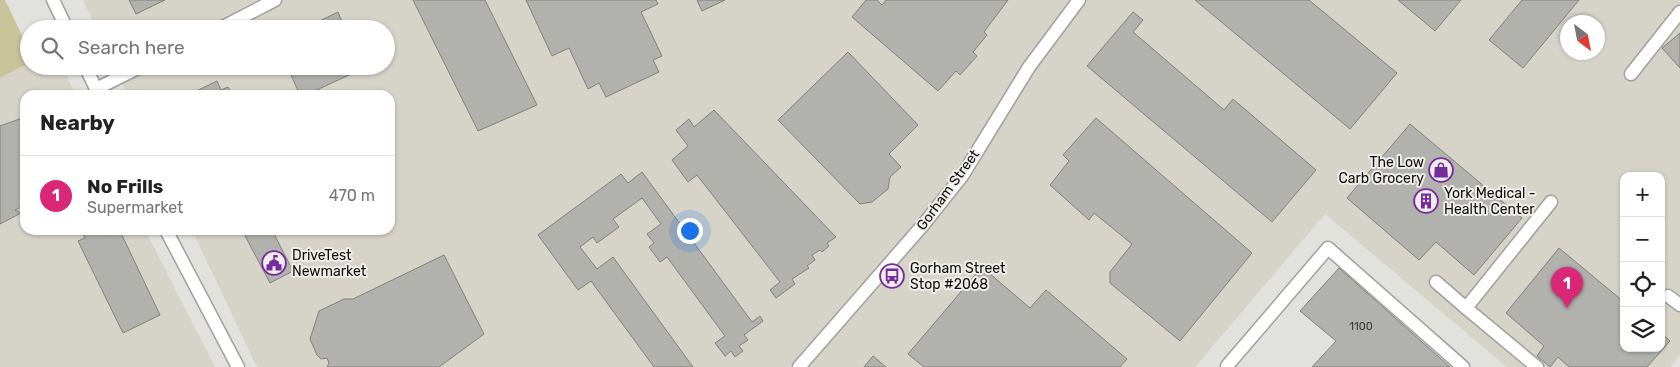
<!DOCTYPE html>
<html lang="en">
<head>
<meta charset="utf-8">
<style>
	body { margin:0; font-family:Rubik,sans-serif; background:#f2f2f2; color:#222 }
	.controls { position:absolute; right:15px; bottom:15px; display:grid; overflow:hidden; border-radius:10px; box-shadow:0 1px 4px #0004 }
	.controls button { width:45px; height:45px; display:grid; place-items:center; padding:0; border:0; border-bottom:1px solid #e0e0e0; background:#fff; color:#222; font:25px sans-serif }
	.compass { position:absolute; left:1560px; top:15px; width:45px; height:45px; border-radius:50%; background:#fff; box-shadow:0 1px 4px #0004; rotate:148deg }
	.you { position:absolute; left:689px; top:230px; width:18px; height:18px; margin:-12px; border:4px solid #fff; border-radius:50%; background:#1a73e8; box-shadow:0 0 0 8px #1a73e833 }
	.badge { display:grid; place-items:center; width:32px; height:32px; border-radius:50%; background:#db2777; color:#fff; font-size:16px; font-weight:700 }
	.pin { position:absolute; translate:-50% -41px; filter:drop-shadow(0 1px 2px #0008) }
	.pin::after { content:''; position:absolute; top:26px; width:18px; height:15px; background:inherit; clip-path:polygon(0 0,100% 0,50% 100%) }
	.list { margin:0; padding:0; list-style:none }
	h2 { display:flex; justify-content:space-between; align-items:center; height:65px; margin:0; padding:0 20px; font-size:21px }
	h2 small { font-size:16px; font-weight:400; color:#767676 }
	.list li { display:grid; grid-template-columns:32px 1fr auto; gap:15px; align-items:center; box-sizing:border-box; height:80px; padding:0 20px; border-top:1px solid #e0e0e0 }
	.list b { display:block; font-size:19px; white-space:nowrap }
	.list p { margin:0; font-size:16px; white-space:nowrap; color:#767676 }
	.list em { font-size:16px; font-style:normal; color:#767676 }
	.icon { flex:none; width:28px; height:28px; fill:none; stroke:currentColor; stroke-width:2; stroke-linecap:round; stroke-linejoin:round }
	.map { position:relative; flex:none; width:1680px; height:367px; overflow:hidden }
	.search { position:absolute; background:#fff; box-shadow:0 1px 4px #0004; left:20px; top:20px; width:375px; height:55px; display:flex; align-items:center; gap:12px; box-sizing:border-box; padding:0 18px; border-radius:28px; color:#767676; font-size:19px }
	.panel { position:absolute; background:#fff; box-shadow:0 1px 4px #0004; left:20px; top:90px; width:375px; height:145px; border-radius:15px }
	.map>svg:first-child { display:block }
	.built { fill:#d6d4c9; fill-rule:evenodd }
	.green { fill:#c9c39a }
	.building { fill:#b1b1ad; stroke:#81817d }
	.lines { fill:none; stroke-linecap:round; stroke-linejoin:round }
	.minor-casing { stroke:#a1a09d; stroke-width:15 }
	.minor { stroke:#fff; stroke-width:12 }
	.labels { text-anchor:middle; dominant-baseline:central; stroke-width:4; stroke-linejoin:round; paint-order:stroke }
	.number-label { font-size:11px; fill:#373734 }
	.poi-label { font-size:14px; fill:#0e0e0c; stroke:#efeeea; text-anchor:start }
	.street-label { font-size:14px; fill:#0e0e0c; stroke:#efeeea }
</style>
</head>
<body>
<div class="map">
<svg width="1680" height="367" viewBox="0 0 1680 367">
	<rect width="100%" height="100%" fill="#e1e1dd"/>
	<g class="built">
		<path d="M83 0H1680V355L1670 367H1507L1325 214 1195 367H257L192 230H390V95H128L114 66H386V29H97ZM1568 22H1598V52H1568ZM1624 176H1661V348H1624Z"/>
		<path d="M29 63V66H62L76 95H25V230H145L215 367H0V78Z"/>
	</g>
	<path class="green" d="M0 0H5L29 50V63L0 78Z"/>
	<g class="building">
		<path d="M129 0H165L136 14Z"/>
		<path d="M413 0H485L537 105 478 131Z"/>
		<path d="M526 0H656L658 4 641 12 662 56 653 60 659 72 606 97 599 83 588 89 569 48 552 56Z"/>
		<path d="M697 0H725L702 11Z"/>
		<path d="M866 0H877L882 5 886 0H1008L984 32 987 35 973 52 977 56 960 75 956 71 938 91 852 17Z"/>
		<path d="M1195 0H1309L1397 73 1350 129Z"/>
		<path d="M1398 0H1461L1435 31Z"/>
		<path d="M1522 0H1579L1523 68 1489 40Z"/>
		<path d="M338 12 345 29H303Z"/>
		<path d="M1133 12 1143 20 1133 32 1224 110 1233 99 1316 170 1272 222 1087 66Z"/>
		<path d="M1680 33V68L1662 48Z"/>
		<path d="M848 52 918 125 889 154 901 167 890 177 888 189 872 202 860 204 778 120Z"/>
		<path d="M287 66H363L364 68 306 95H300Z"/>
		<path d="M217 81 221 90 228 87 231 93 226 95H188Z"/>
		<path d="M714 110 836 237 827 243 829 246 822 252 820 250 812 255 815 260 807 266 809 268 792 279 795 284 776 298 770 290 780 282 697 175 688 182 672 160 688 146 676 130 689 119 694 127Z"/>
		<path d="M25 117V205L15 210 21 213 0 224V126Z"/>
		<path d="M1096 118 1252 253 1180 341 1110 283V272L1132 244 1094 213 1089 220 1050 185 1069 161 1063 155Z"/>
		<path d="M1410 124 1522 218 1474 275 1436 242 1419 260 1347 198Z"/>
		<path d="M642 172 752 322 760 316 763 321 744 335 748 340 739 346 743 351 735 357 731 351 725 356 715 343 725 336 667 257 660 262 649 247 654 243 647 234 661 224 642 198 613 219 619 227 597 243 593 237 580 247 597 269 613 257 693 367H654L591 281 578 290 538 235 621 174 628 183Z"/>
		<path d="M81 230H107L110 235 120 231 160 315 123 333 78 241 85 238Z"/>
		<path d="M242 230H272L293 271 270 283Z"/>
		<path d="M1559 248 1624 302V348H1661V333L1670 341 1647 367H1569L1558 357 1550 367 1537 356 1544 346 1506 313Z"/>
		<path d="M444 255 484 334 439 367H327L329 363 327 358 321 359 317 355 310 339 319 311 344 299H353Z"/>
		<path d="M982 267 1030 308 1046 290 1127 359 1120 367H924L908 354Z"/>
		<path d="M1339 268 1450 367H1312L1336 341 1300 311Z"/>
		<path d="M873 356 886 367H864Z"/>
	</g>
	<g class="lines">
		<g class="minor-casing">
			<g id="minor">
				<path d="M53 0 67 29"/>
				<path d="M219 29 275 0"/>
				<path d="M85 66 99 95"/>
				<path d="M1631 74 1680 12"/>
				<path d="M96 89 142 66"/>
				<path d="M166 230 238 367"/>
				<path d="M1436 282 1466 308"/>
				<path d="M1668 296 1680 305"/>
				<path d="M799 367 923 225 962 176 1029 67 1079 0"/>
				<path d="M1228 367 1227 366 1328 248 1463 367"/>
				<path d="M1537 367 1466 308 1551 202"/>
			</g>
		</g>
		<use href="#minor" class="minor"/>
	</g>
	<defs>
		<g id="shop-ring" transform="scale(1.25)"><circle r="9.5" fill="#efeeea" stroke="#772c9e" stroke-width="1.5"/><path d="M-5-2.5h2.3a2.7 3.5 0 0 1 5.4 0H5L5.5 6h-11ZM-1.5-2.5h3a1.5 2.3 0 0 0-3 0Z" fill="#772c9e"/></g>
		<g id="building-ring" transform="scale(1.25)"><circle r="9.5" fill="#efeeea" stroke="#772c9e" stroke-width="1.5"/><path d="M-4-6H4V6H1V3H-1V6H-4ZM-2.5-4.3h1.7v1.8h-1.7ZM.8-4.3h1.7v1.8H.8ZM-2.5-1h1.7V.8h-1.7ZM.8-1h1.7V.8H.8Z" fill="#772c9e"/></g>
		<g id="civic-ring" transform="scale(1.25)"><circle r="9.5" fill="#efeeea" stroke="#772c9e" stroke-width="1.5"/><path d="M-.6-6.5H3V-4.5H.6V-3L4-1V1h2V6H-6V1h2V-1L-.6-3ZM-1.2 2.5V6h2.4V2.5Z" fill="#772c9e"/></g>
		<g id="bus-ring" transform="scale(1.25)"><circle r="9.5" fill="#efeeea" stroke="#772c9e" stroke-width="1.5"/><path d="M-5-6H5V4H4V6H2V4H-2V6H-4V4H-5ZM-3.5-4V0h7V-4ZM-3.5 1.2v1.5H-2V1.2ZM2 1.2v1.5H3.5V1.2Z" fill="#772c9e"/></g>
	</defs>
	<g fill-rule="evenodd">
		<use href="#shop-ring" x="1441" y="170"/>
		<use href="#building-ring" x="1426" y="201"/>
		<use href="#civic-ring" x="274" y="263"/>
		<use href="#bus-ring" x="892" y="276"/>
	</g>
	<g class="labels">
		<g class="number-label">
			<text x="1361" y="326">1100</text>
		</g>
		<g class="poi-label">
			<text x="1424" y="162" text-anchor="end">The Low<tspan x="1424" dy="16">Carb Grocery</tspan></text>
			<text x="1444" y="193">York Medical -<tspan x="1444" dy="16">Health Center</tspan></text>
			<text x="292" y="255">DriveTest<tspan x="292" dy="16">Newmarket</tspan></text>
			<text x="910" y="268">Gorham Street<tspan x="910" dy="16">Stop #2068</tspan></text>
		</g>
		<g class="street-label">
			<text transform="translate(948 190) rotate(-54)">Gorham Street</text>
		</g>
	</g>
</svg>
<div class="controls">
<button>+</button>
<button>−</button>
<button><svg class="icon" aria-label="locate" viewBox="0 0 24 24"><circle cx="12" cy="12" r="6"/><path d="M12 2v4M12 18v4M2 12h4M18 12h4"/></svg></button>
<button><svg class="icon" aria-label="layers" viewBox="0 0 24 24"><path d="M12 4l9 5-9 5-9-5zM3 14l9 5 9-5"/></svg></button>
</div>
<svg class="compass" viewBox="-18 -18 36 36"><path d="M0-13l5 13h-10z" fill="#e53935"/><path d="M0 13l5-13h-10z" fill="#767676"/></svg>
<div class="you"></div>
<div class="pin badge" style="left:1567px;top:308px">1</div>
<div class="search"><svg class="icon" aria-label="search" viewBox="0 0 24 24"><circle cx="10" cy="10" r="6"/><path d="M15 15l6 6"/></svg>Search here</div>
<section class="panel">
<h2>Nearby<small></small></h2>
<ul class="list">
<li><span class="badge">1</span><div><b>No Frills</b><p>Supermarket</p></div><em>470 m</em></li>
</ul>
</section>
</div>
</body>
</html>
